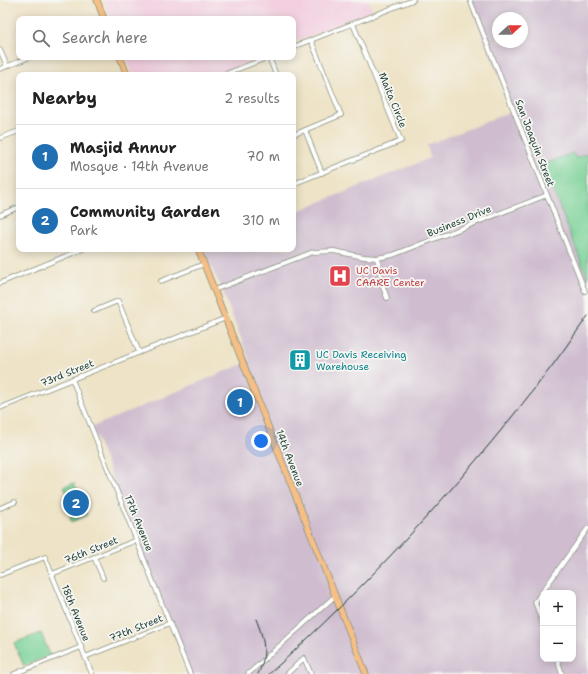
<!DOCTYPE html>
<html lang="en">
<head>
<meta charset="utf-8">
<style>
	body { margin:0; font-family:"Shantell Sans",sans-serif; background:#f2f2f2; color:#222 }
	.controls { position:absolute; right:12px; bottom:12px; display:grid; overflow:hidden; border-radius:8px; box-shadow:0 2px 10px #0003 }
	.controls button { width:36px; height:36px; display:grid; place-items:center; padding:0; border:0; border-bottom:1px solid #e0e0e0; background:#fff; color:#222; font:20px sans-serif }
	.compass { position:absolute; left:492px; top:12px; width:36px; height:36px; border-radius:50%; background:#fff; box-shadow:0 2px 10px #0003; rotate:68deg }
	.you { position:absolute; left:261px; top:441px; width:14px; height:14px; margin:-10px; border:3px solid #fff; border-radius:50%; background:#1a73e8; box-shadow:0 0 0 6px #1a73e833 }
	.badge { display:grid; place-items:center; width:26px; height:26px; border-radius:50%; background:#1f6fb2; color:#fff; font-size:13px; font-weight:700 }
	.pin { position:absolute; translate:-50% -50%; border:2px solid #fff; box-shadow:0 1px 4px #0006 }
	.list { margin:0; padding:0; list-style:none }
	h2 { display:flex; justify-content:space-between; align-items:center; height:52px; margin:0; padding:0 16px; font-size:17px }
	h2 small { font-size:13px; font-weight:400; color:#767676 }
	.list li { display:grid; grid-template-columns:26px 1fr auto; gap:12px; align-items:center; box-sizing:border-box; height:64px; padding:0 16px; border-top:1px solid #e0e0e0 }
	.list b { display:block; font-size:15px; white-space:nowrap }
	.list p { margin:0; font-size:13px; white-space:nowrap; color:#767676 }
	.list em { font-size:13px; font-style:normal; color:#767676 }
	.icon { flex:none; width:22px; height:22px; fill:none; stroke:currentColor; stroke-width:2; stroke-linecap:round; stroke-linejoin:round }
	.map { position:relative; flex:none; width:588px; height:674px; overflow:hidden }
	.search { position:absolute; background:#fff; box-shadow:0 2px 10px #0003; left:16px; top:16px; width:280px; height:44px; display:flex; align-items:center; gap:10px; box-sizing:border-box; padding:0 14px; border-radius:8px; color:#767676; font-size:15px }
	.panel { position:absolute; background:#fff; box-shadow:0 2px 10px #0003; left:16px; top:72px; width:280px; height:180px; border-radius:8px }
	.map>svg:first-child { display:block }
	.built { fill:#f3cfe0 }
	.industrial { fill:#cfbdcf; fill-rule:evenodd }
	.green { fill:#7ad297; stroke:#4c8866 }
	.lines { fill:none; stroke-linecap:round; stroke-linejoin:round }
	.minor-casing { stroke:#86907d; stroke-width:5.5 }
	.major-casing { stroke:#86907d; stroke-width:7 }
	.minor { stroke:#fff; stroke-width:4 }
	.major { stroke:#f5bf86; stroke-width:5.5 }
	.rail { stroke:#1f3d34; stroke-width:1 }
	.labels { text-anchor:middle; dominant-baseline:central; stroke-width:3.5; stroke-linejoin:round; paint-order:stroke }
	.street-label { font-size:10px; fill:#1f3d34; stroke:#f6f6f2 }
	.health-label { font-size:10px; fill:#be3a42; stroke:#f6f6f2; text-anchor:start }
	.culture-label { font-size:10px; fill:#0d838f; stroke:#f6f6f2; text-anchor:start }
</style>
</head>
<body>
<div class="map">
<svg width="588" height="674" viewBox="0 0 588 674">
	<rect width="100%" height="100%" fill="#f6f6f2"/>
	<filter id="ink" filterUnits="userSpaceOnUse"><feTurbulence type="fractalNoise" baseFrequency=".025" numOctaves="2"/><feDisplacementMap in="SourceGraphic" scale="8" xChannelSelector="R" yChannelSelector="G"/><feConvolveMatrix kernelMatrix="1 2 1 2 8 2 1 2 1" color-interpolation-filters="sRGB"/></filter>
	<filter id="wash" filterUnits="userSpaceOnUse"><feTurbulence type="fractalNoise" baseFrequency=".012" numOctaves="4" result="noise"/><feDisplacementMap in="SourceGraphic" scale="16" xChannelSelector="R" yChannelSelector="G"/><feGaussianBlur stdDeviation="0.9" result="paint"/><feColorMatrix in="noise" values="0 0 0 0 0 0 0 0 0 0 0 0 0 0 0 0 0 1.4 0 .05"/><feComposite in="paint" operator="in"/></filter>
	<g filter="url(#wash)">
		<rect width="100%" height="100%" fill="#eee3c6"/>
		<g class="built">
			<path d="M104 0H368L372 10 293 43V19H111Z"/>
			<path d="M126 57H261L218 75H133Z"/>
		</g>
		<path class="industrial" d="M469 0H588V674H190L92 427 250 361 221 287 203 250 293 249V213L430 158 427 145 513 111ZM498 18H522V42H498ZM543 593H573V659H543Z"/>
		<g class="green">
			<path d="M573 153 576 158 588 153V279L543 165Z"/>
			<path d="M74 483 87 515 71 522 70 518C76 508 68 496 64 486Z"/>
			<path d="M41 633 50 655 24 666 14 643Z"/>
		</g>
	</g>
	<g filter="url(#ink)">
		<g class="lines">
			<g class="minor-casing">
				<g id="minor">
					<path d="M470 0 585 291"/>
					<path d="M293 47 413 0"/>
					<path d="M0 50 7 66"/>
					<path d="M269 57 276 75"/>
					<path d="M0 69 30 57"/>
					<path d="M223 75 269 57"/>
					<path d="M305 130 322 173"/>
					<path d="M293 135 341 115 311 40"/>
					<path d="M0 138 19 131"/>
					<path d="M293 184 401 141 353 24"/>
					<path d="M0 215 19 207"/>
					<path d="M377 258 383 287 387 298"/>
					<path d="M161 281 204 264"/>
					<path d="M0 283 83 249"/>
					<path d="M214 290 313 252 334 251 364 257 377 258 393 255 547 195"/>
					<path d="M94 311 118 301 139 352"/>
					<path d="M72 379 190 674"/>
					<path d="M0 408 226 318"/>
					<path d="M0 508 15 502"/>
					<path d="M94 557 103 578"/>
					<path d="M52 574 137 540"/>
					<path d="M0 575 45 557 92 674"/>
					<path d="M543 624 535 602 588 528"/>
					<path d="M85 657 170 623"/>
					<path d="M557 659 562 674"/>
					<path d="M14 674 81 647"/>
					<path d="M248 674 335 596"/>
					<path d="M287 674 304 658 311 674"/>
				</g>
			</g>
			<g class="major-casing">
				<g id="major">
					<path d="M97 0 104 19"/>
					<path d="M120 57 127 75"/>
					<path d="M198 249 366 674"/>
				</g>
			</g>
			<use href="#minor" class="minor"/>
			<use href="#major" class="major"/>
			<g class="rail">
				<path d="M256 619C264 639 268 654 258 674"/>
				<path d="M269 674C367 586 457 488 538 384 556 362 571 339 588 316"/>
			</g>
		</g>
	</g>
	<defs>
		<g id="hospital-square" transform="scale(1.15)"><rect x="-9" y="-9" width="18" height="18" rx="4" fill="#e0444e" stroke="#f6f6f2"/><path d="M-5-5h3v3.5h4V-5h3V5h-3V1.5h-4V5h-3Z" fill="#fff"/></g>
		<g id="building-square" transform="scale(1.15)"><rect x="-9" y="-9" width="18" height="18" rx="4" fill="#0f9aa8" stroke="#f6f6f2"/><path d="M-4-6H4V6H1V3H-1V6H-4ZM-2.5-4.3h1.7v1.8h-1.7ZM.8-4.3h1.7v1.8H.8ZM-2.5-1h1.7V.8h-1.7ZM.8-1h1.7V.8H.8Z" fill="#fff"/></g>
	</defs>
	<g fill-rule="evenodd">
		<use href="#hospital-square" x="340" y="276"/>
		<use href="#building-square" x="300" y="360"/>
	</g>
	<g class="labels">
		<g class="street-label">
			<text transform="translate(393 100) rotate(68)">Maita Circle</text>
			<text transform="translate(535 143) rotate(69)">San Joaquin Street</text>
			<text transform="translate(459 221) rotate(-22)">Business Drive</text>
			<text transform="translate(67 373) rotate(-22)">73rd Street</text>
			<text transform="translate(290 458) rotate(69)">14th Avenue</text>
			<text transform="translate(139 523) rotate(68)">17th Avenue</text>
			<text transform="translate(91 550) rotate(-22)">76th Street</text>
			<text transform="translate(76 613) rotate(68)">18th Avenue</text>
			<text transform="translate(136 628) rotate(-22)">77th Street</text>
		</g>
		<g class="health-label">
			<text x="356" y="270">UC Davis<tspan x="356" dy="12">CAARE Center</tspan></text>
		</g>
		<g class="culture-label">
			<text x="316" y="354">UC Davis Receiving<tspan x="316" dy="12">Warehouse</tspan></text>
		</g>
	</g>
</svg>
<div class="controls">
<button>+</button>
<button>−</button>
</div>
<svg class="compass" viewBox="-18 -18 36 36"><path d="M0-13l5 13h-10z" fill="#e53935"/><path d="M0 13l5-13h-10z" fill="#767676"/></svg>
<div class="you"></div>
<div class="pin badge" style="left:240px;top:402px">1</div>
<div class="pin badge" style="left:76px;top:503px">2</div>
<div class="search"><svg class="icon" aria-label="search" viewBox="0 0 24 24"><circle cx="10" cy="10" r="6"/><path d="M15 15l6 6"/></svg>Search here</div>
<section class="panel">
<h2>Nearby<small>2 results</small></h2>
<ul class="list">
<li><span class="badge">1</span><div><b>Masjid Annur</b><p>Mosque · 14th Avenue</p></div><em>70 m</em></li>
<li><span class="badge">2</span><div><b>Community Garden</b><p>Park</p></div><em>310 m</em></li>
</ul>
</section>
</div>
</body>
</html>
